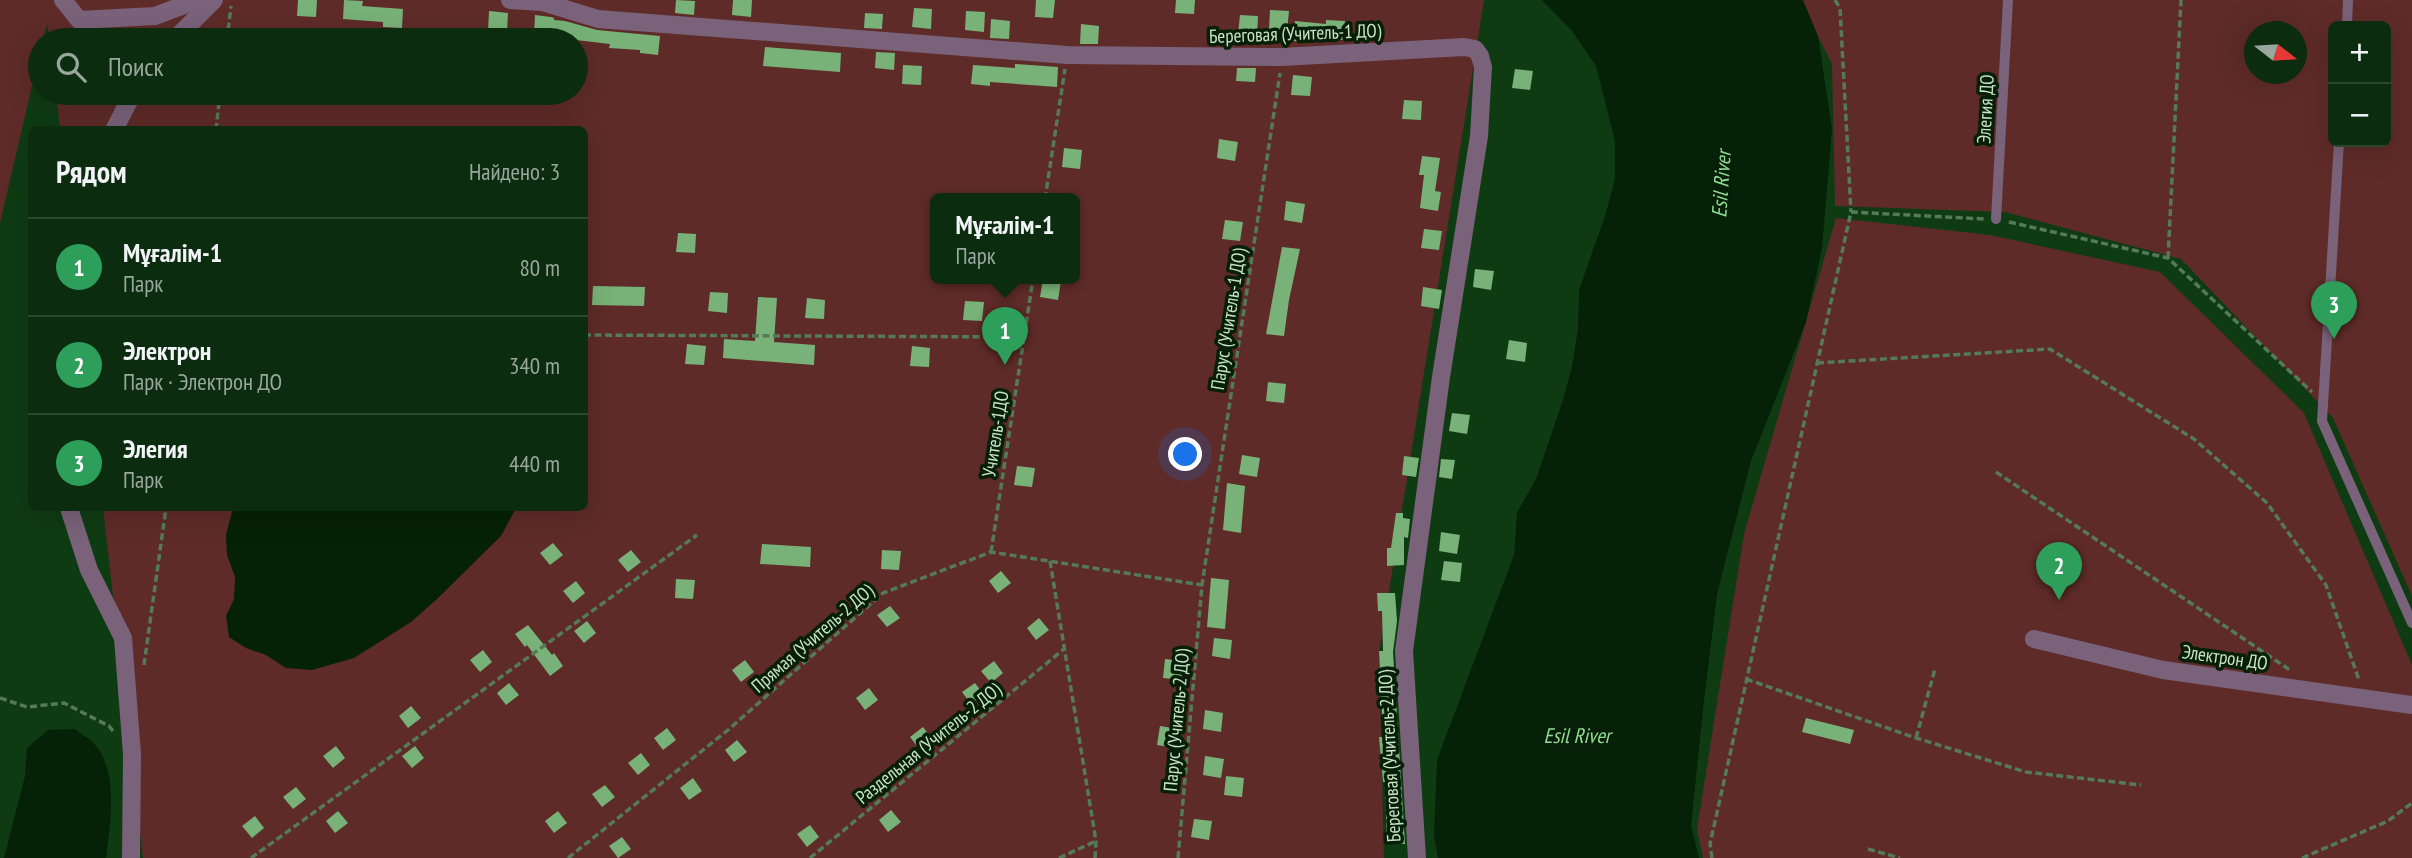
<!DOCTYPE html>
<html lang="ru">
<head>
<meta charset="utf-8">
<style>
	body { margin:0; font-family:"PT Sans Narrow",sans-serif; background:#143417; color:#f1f3f6 }
	.controls { position:absolute; right:21px; top:21px; display:grid; overflow:hidden; border-radius:10px; box-shadow:0 7px 28px #0002 }
	.controls button { width:63px; height:63px; display:grid; place-items:center; padding:0; border:0; border-bottom:2px solid #2b482e; background:#0b2c0e; color:#f1f3f6; font:35px sans-serif }
	.compass { position:absolute; left:2244px; top:21px; width:63px; height:63px; border-radius:50%; background:#0b2c0e; box-shadow:0 7px 28px #0002; rotate:107deg }
	.you { position:absolute; left:1186px; top:455px; width:24px; height:24px; margin:-18px; border:5px solid #fff; border-radius:50%; background:#1a73e8; box-shadow:0 0 0 10px #1a73e833 }
	.badge { display:grid; place-items:center; width:46px; height:46px; border-radius:50%; background:#db2777; color:#fff; font-size:23px; font-weight:700 }
	.pin { position:absolute; translate:-50% -58px; filter:drop-shadow(0 2px 4px #0008) }
	.pin::after { content:''; position:absolute; top:37px; width:24px; height:21px; background:inherit; clip-path:polygon(0 0,100% 0,50% 100%) }
	.popup { position:absolute; left:930px; top:193px; width:150px; height:91px; box-sizing:border-box; display:grid; place-content:center; border-radius:10px; background:#0b2c0e; filter:drop-shadow(0 2px 5px #0005); font-size:23px; white-space:nowrap; color:#9aa79e }
	.popup b { font-size:26px; color:#f1f3f6 }
	.popup::after { content:''; position:absolute; left:50%; top:100%; margin-left:-14px; border:14px solid transparent; border-top-color:#0b2c0e }
	.list { margin:0; padding:0; list-style:none }
	h2 { display:flex; justify-content:space-between; align-items:center; height:91px; margin:0; padding:0 28px; font-size:30px }
	h2 small { font-size:23px; font-weight:400; color:#9aa79e }
	.list li { display:grid; grid-template-columns:46px 1fr auto; gap:21px; align-items:center; box-sizing:border-box; height:98px; padding:0 28px; border-top:2px solid #2b482e }
	.list b { display:block; font-size:26px; white-space:nowrap }
	.list p { margin:0; font-size:23px; white-space:nowrap; color:#9aa79e }
	.list em { font-size:23px; font-style:normal; color:#9aa79e }
	.icon { flex:none; width:38px; height:38px; fill:none; stroke:currentColor; stroke-width:2; stroke-linecap:round; stroke-linejoin:round }
	.map { position:relative; flex:none; width:2412px; height:858px; overflow:hidden }
	.search { position:absolute; background:#0b2c0e; box-shadow:0 7px 28px #0002; left:28px; top:28px; width:560px; height:77px; display:flex; align-items:center; gap:18px; box-sizing:border-box; padding:0 24px; border-radius:38px; color:#9aa79e; font-size:26px }
	.panel { position:absolute; background:#0b2c0e; box-shadow:0 7px 28px #0002; left:28px; top:126px; width:560px; height:385px; border-radius:10px }
	.map>svg:first-child { display:block }
	.green { fill:#5e2b28; fill-rule:evenodd }
	.water { fill:#052107 }
	.building { fill:#78b278 }
	.lines { fill:none; stroke-linecap:round; stroke-linejoin:round }
	.path { stroke:#547b56; stroke-width:3.5; stroke-dasharray:7 3.5; stroke-linecap:butt }
	.service { stroke:#79627a; stroke-width:10 }
	.minor { stroke:#79627a; stroke-width:18 }
	.labels { text-anchor:middle; dominant-baseline:central; stroke-width:7; stroke-linejoin:round; paint-order:stroke }
	.street-label { font-size:19px; fill:#c7e4c6; stroke:#071f08 }
	.water-label { font-size:21px; font-style:italic; fill:#8fdc90; stroke:#071f08 }
</style>
</head>
<body>
<div class="map">
<svg width="2412" height="858" viewBox="0 0 2412 858">
	<rect width="100%" height="100%" fill="#0f3b13"/>
	<g class="green">
		<path d="M0 0H1484L1379 653 1384 858H143L103 508H584V130L60 129 56 93H576V40H50L47 24 43 40H40V52L0 223ZM935 199H1075V279H935Z"/>
		<path d="M1800 0H2412V596L2333 418 2181 259 2005 212 1835 206 1832 64ZM2333 26H2386V142H2333ZM2254 32H2296V74H2254Z"/>
		<path d="M1836 218 1990 235 2160 272 2304 413 2412 665V858H1703L1697 829 1744 534Z"/>
	</g>
	<g class="water">
		<path d="M1542 0H1803L1818 36 1832 129 1822 248 1806 322 1751 461 1717 594 1703 709 1691 826 1699 858H1438L1434 836 1437 760 1514 555 1517 513 1536 479 1562 403 1572 367 1578 329 1579 290 1605 216 1615 179V141L1596 66 1572 31Z"/>
		<path d="M233 508H516L501 536 437 599 411 622 354 658 312 670 286 668 266 655 246 648 229 637 226 616 234 599 235 577 227 555 226 535Z"/>
		<path d="M75 729C81 734 91 739 96 746 119 774 110 825 106 858H4L25 776 27 748 48 730Z"/>
	</g>
	<g class="building">
		<path d="M298 0H317L316 17 297 16Z"/>
		<path d="M344 0 363 1 362 6 403 9 402 28 383 27V22L343 19Z"/>
		<path d="M676 0 695 1 694 15 675 13Z"/>
		<path d="M733 0H752L751 17 732 15Z"/>
		<path d="M1036 0H1055L1053 18 1035 17Z"/>
		<path d="M1176 0H1195L1194 14 1175 13Z"/>
		<path d="M914 8 932 9 931 29 912 27Z"/>
		<path d="M1270 10 1289 11 1287 31 1269 29Z"/>
		<path d="M489 11 508 13 507 32 488 31Z"/>
		<path d="M966 11 985 12 984 32 965 30Z"/>
		<path d="M865 13 883 14 882 29 864 28Z"/>
		<path d="M535 15 551 17 554 18V20L565 21 597 30 660 36 658 55 640 53V50L609 48 610 44 534 35Z"/>
		<path d="M1240 15 1258 16 1257 36 1238 34Z"/>
		<path d="M991 19 1010 21 1009 39 990 38Z"/>
		<path d="M1326 20 1345 21 1343 40 1312 38V42L1293 41 1295 21 1326 24Z"/>
		<path d="M1081 24 1099 26 1098 44H1080Z"/>
		<path d="M765 47 841 53 840 72 763 66Z"/>
		<path d="M876 52 895 53 894 70 875 68Z"/>
		<path d="M1015 64 1058 67 1057 87 990 82V86L971 84 973 65 1015 68Z"/>
		<path d="M903 65 922 66 921 85 902 84Z"/>
		<path d="M1237 68H1256L1255 82 1236 81Z"/>
		<path d="M1515 69 1533 71 1530 90 1512 88Z"/>
		<path d="M1293 75 1312 77 1310 96 1291 95Z"/>
		<path d="M1404 100 1422 101 1421 120 1402 119Z"/>
		<path d="M1219 139 1238 142 1235 161 1217 158Z"/>
		<path d="M1064 148 1082 150 1080 169 1062 167Z"/>
		<path d="M1422 156 1440 158 1435 191 1441 192 1438 211 1420 208 1424 175H1419Z"/>
		<path d="M1286 201 1305 204 1302 223 1284 220Z"/>
		<path d="M1225 220 1243 222 1240 241 1222 239Z"/>
		<path d="M1424 229 1442 231 1439 250 1421 248Z"/>
		<path d="M678 233 696 234 695 253 676 252Z"/>
		<path d="M1282 247 1300 249 1289 300 1284 336 1266 334Z"/>
		<path d="M1475 269 1494 271 1491 290 1473 287Z"/>
		<path d="M1043 279 1061 281 1058 300 1040 297Z"/>
		<path d="M593 286 645 287 644 306 592 305Z"/>
		<path d="M1423 287 1442 290 1439 309 1421 306Z"/>
		<path d="M710 292 728 293 727 313 708 311Z"/>
		<path d="M758 297 777 298 774 342 815 345 814 365 723 358 724 339 755 341Z"/>
		<path d="M807 298 825 300 824 319 805 318Z"/>
		<path d="M965 301 984 302 982 321 963 320Z"/>
		<path d="M1509 340 1527 343 1525 362 1506 359Z"/>
		<path d="M687 344 706 346 704 365 685 364Z"/>
		<path d="M912 346 930 348 929 367 910 366Z"/>
		<path d="M1268 382 1286 384 1284 403 1266 401Z"/>
		<path d="M1452 413 1470 415 1467 434 1449 431Z"/>
		<path d="M1242 455 1260 458 1257 477 1239 474Z"/>
		<path d="M1404 456 1419 458 1416 477 1402 475Z"/>
		<path d="M1441 459 1455 460 1452 479 1439 477Z"/>
		<path d="M1017 466 1035 468 1032 487 1014 485Z"/>
		<path d="M1227 483 1245 486 1241 533 1223 530Z"/>
		<path d="M1396 513H1403V518L1410 519 1408 538 1404 537V565L1387 566V548H1391Z"/>
		<path d="M1441 532 1460 535 1457 554 1439 551Z"/>
		<path d="M553 543 563 555 550 565 540 553Z"/>
		<path d="M762 544 811 547 810 567 760 564Z"/>
		<path d="M631 550 641 562 628 572 618 560Z"/>
		<path d="M882 550 901 551 899 570 881 569Z"/>
		<path d="M1444 561 1462 563 1460 582 1441 580Z"/>
		<path d="M1001 571 1011 583 998 593 989 581Z"/>
		<path d="M1211 578 1229 580 1225 629 1207 627Z"/>
		<path d="M676 579 695 580 693 599 675 598Z"/>
		<path d="M576 581 585 593 573 603 563 591Z"/>
		<path d="M1377 593H1395L1397 621 1393 652 1405 844H1387L1385 782H1383L1379 737H1383L1379 651H1383L1382 611H1378Z"/>
		<path d="M890 606 900 618 887 627 877 615Z"/>
		<path d="M1039 618 1049 630 1036 640 1027 628Z"/>
		<path d="M587 621 596 633 584 643 574 631Z"/>
		<path d="M528 625 552 655 554 653 563 666 550 676 527 645 525 647 515 634Z"/>
		<path d="M1214 638 1232 640 1230 659 1212 656Z"/>
		<path d="M483 650 492 662 480 672 470 660Z"/>
		<path d="M1165 659 1184 661 1181 680 1163 678Z"/>
		<path d="M745 660 754 672 741 682 732 670Z"/>
		<path d="M994 661 1003 673 991 683 981 671Z"/>
		<path d="M509 683 519 695 506 705 497 693Z"/>
		<path d="M975 683 984 695 971 704 962 692Z"/>
		<path d="M869 688 878 700 865 710 856 698Z"/>
		<path d="M411 706 421 718 408 728 399 716Z"/>
		<path d="M1205 710 1223 713 1221 732 1203 729Z"/>
		<path d="M1806 718 1854 730 1850 744 1802 732Z"/>
		<path d="M1160 726 1178 729 1175 748 1157 745Z"/>
		<path d="M923 727 932 739 919 749 910 737Z"/>
		<path d="M667 728 676 740 663 750 654 738Z"/>
		<path d="M737 740 747 752 734 762 725 750Z"/>
		<path d="M336 746 345 758 333 768 323 756Z"/>
		<path d="M415 746 424 758 412 768 402 756Z"/>
		<path d="M641 753 650 765 638 775 628 763Z"/>
		<path d="M1205 756 1224 759 1221 778 1203 775Z"/>
		<path d="M1226 776 1244 778 1242 797 1224 795Z"/>
		<path d="M693 778 702 791 689 800 680 788Z"/>
		<path d="M605 785 615 797 602 807 592 794Z"/>
		<path d="M296 787 306 799 293 809 283 797Z"/>
		<path d="M891 810 901 822 888 832 879 820Z"/>
		<path d="M338 811 348 823 335 833 326 821Z"/>
		<path d="M558 811 567 823 554 833 545 821Z"/>
		<path d="M255 816 264 828 252 838 242 826Z"/>
		<path d="M1194 819 1212 821 1209 840 1191 837Z"/>
		<path d="M810 825 819 837 807 847 797 834Z"/>
		<path d="M622 837 631 849 618 858 609 846Z"/>
	</g>
	<g class="lines">
		<g class="path">
			<path d="M1835 0 1840 8 1851 212"/>
			<path d="M227 40 231 6"/>
			<path d="M216 130 220 93"/>
			<path d="M1045 199 1065 69"/>
			<path d="M2009 222 2168 258 2312 392"/>
			<path d="M2168 258 2181 0"/>
			<path d="M584 335 1024 337"/>
			<path d="M1817 363 2050 349 2194 439 2267 503 2326 585 2359 680"/>
			<path d="M1996 472 2290 670"/>
			<path d="M991 552 1033 279"/>
			<path d="M1050 561 1096 841 1095 858"/>
			<path d="M144 665 166 508"/>
			<path d="M1746 679 1916 738 2026 772 2141 785"/>
			<path d="M0 698 27 707 64 703 109 726 113 731"/>
			<path d="M1916 738 1935 669"/>
			<path d="M1868 849 1900 858"/>
			<path d="M251 858 697 535"/>
			<path d="M568 858 728 730 883 593 991 552 1202 585"/>
			<path d="M810 858 1064 649"/>
			<path d="M1059 858 1096 841"/>
			<path d="M1178 858 1202 585 1280 73"/>
			<path d="M1712 858 1710 844 1851 212 1984 219"/>
			<path d="M2302 858 2388 821 2412 803"/>
		</g>
		<g class="service">
			<path d="M2347 26 2348 0"/>
			<path d="M2339 142 2322 421 2412 623"/>
			<path d="M1996 219 2008 0"/>
		</g>
		<g class="minor">
			<path d="M63 0 79 20 155 16 197 0"/>
			<path d="M510 0 542 2 598 19 1067 55 1282 57 1464 47 1475 49 1480 56 1483 67 1479 136 1441 377 1404 651 1417 858"/>
			<path d="M174 40 214 0"/>
			<path d="M114 130 133 93"/>
			<path d="M69 508 89 570 123 638 132 754 131 858"/>
			<path d="M2034 639 2163 670 2412 705"/>
		</g>
	</g>
	<g class="labels">
		<g class="street-label">
			<text transform="translate(1295 33) rotate(-2)">Береговая (Учитель-1 ДО)</text>
			<text transform="translate(1985 109) rotate(-87)">Элегия ДО</text>
			<text transform="translate(1228 319) rotate(-81)">Парус (Учитель-1 ДО)</text>
			<text transform="translate(995 434) rotate(-81)">Учитель-1ДО</text>
			<text transform="translate(812 638) rotate(-41)">Прямая (Учитель-2 ДО)</text>
			<text transform="translate(2225 657) rotate(8)">Электрон ДО</text>
			<text transform="translate(1176 720) rotate(-85)">Парус (Учитель-2 ДО)</text>
			<text transform="translate(928 743) rotate(-39)">Раздельная (Учитель-2 ДО)</text>
			<text transform="translate(1389 756) rotate(-93)">Береговая (Учитель-2 ДО)</text>
		</g>
		<g class="water-label">
			<text transform="translate(1721 184) rotate(-86)">Esil River</text>
			<text x="1577" y="735">Esil River</text>
		</g>
	</g>
</svg>
<div class="controls">
<button>+</button>
<button>−</button>
</div>
<svg class="compass" viewBox="-18 -18 36 36"><path d="M0-13l5 13h-10z" fill="#e53935"/><path d="M0 13l5-13h-10z" fill="#9aa79e"/></svg>
<div class="you"></div>
<div class="pin badge" style="left:1005px;top:365px;background:#2e9e5b">1</div>
<div class="popup"><b>Мұғалім-1</b>Парк</div>
<div class="pin badge" style="left:2059px;top:600px;background:#2e9e5b">2</div>
<div class="pin badge" style="left:2334px;top:339px;background:#2e9e5b">3</div>
<div class="search"><svg class="icon" aria-label="search" viewBox="0 0 24 24"><circle cx="10" cy="10" r="6"/><path d="M15 15l6 6"/></svg>Поиск</div>
<section class="panel">
<h2>Рядом<small>Найдено: 3</small></h2>
<ul class="list">
<li><span class="badge" style="background:#2e9e5b">1</span><div><b>Мұғалім-1</b><p>Парк</p></div><em>80 m</em></li>
<li><span class="badge" style="background:#2e9e5b">2</span><div><b>Электрон</b><p>Парк · Электрон ДО</p></div><em>340 m</em></li>
<li><span class="badge" style="background:#2e9e5b">3</span><div><b>Элегия</b><p>Парк</p></div><em>440 m</em></li>
</ul>
</section>
</div>
</body>
</html>
